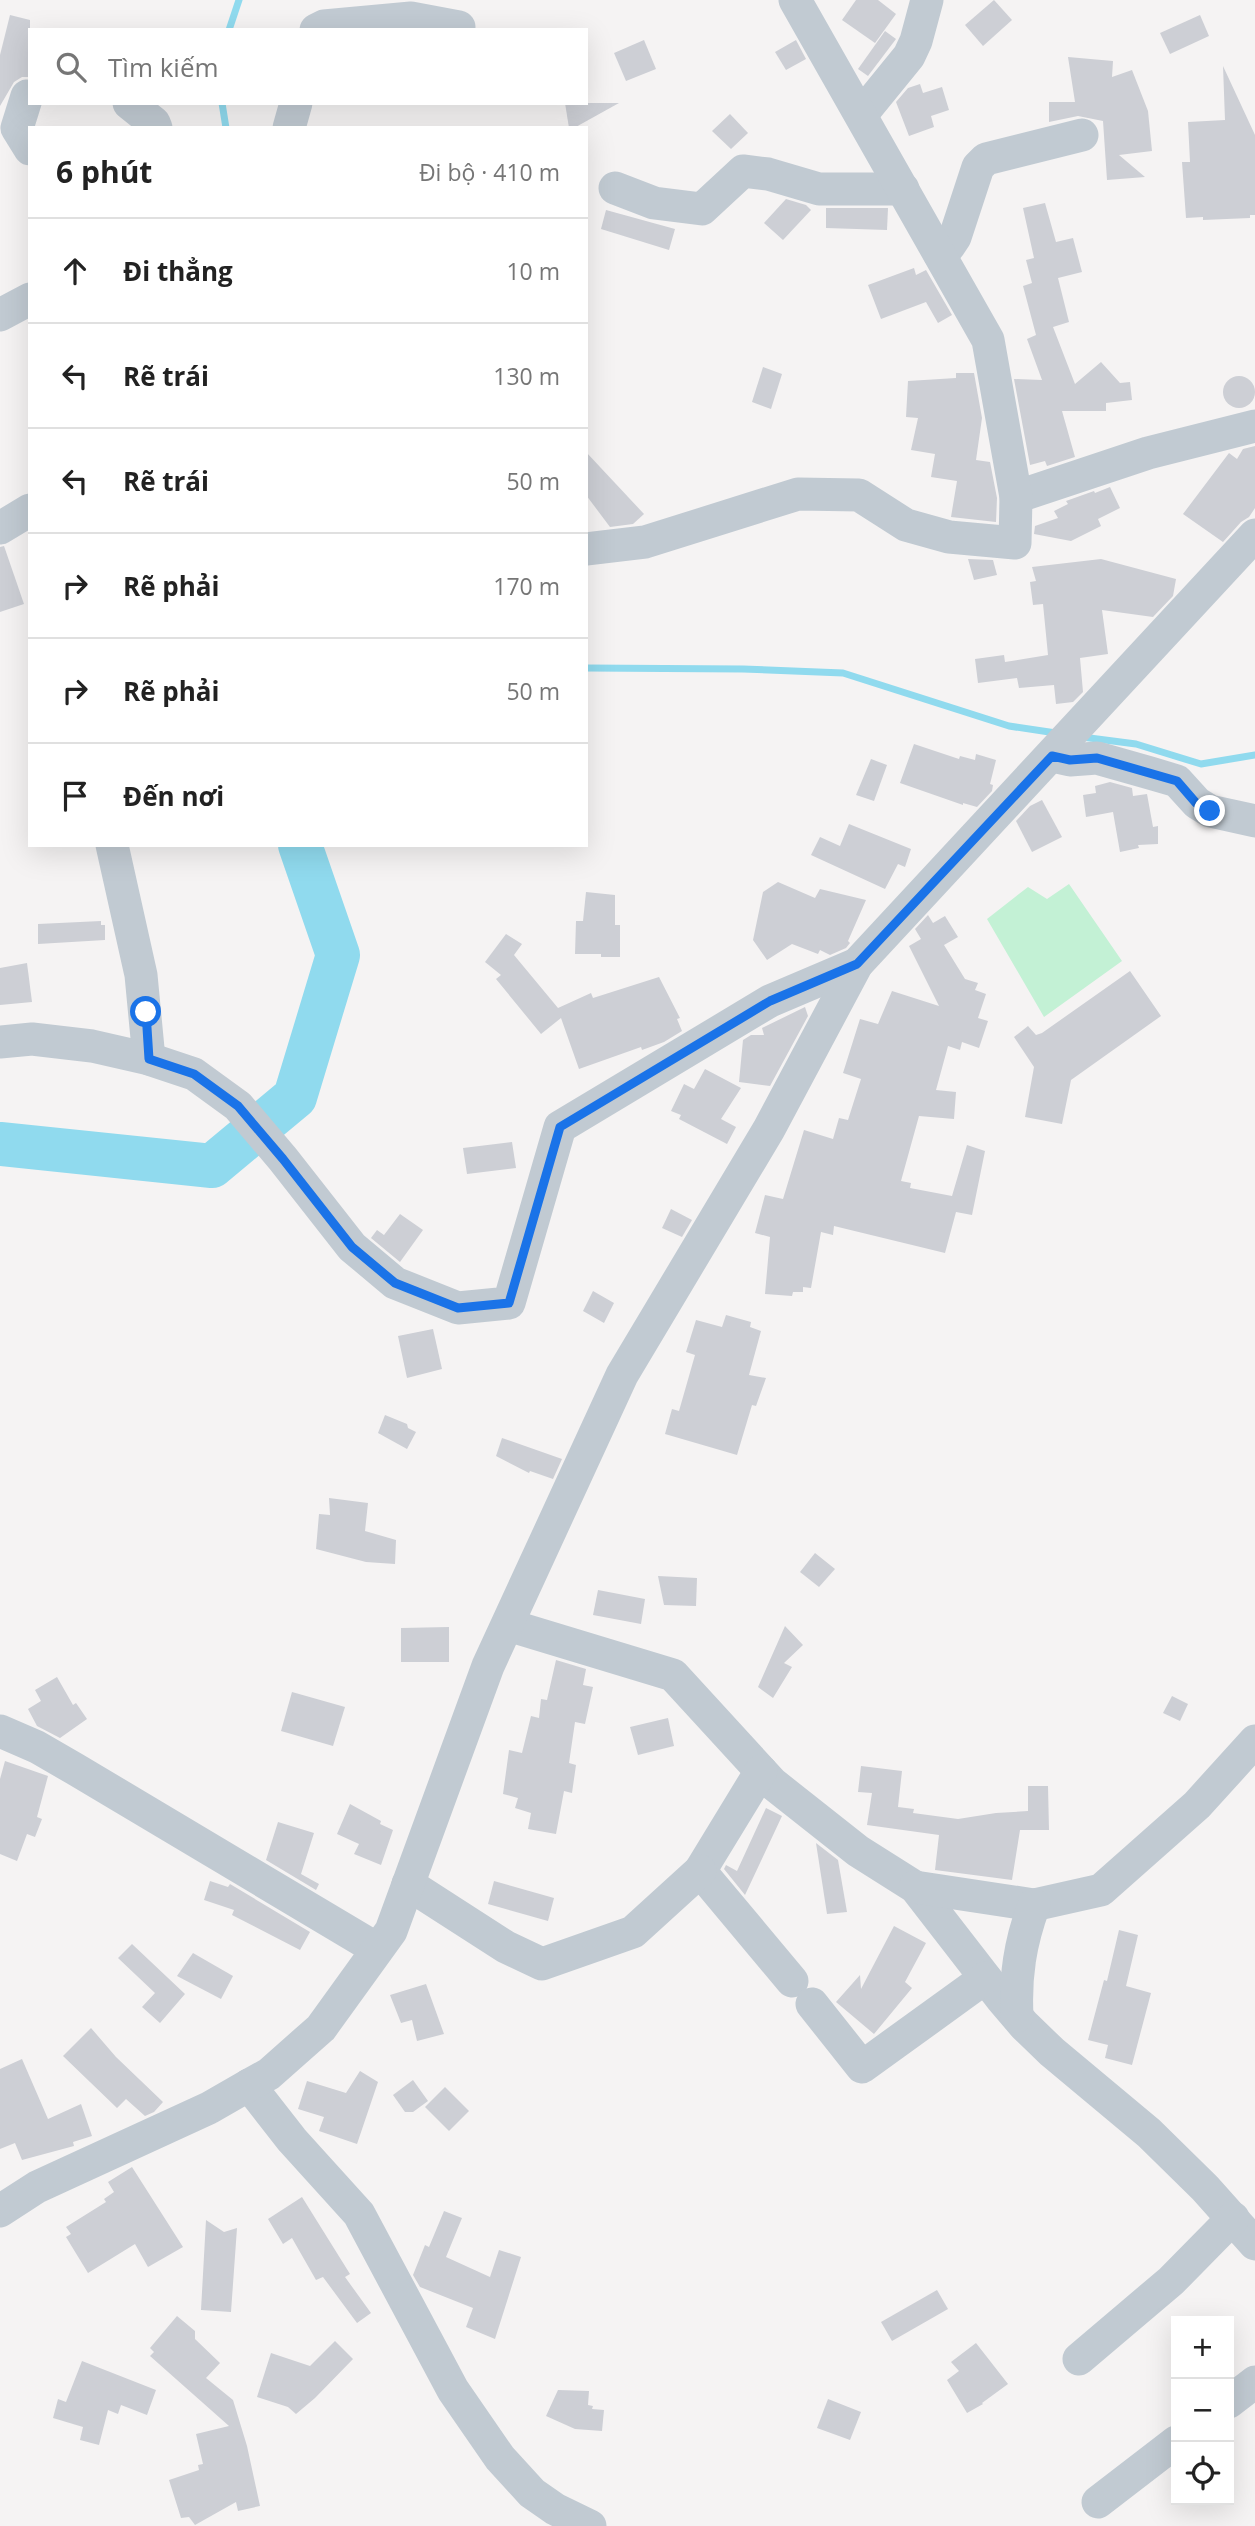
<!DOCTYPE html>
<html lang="vi">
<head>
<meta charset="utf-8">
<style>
	body { margin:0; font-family:"Open Sans",sans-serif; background:#f2f2f2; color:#222 }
	.controls { position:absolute; right:21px; bottom:21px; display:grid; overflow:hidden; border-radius:0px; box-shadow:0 7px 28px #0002 }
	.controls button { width:63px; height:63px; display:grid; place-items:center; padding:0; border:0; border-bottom:2px solid #e0e0e0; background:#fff; color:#222; font:35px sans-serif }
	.stop { position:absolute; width:21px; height:21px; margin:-16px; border:5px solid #1a73e8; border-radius:50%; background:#fff }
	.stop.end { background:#1a73e8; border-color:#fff; box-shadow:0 2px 7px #0008 }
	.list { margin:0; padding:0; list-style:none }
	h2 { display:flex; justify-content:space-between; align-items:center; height:91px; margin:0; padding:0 28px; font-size:30px }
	h2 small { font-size:23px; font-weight:400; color:#767676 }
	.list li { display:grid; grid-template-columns:46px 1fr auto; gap:21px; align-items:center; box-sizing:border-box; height:105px; padding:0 28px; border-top:2px solid #e0e0e0 }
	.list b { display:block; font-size:26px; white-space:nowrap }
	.list em { font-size:23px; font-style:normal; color:#767676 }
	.icon { flex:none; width:38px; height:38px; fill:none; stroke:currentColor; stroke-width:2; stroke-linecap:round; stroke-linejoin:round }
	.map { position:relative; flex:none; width:1255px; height:2526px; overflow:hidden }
	.search { position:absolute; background:#fff; box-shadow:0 7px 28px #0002; left:28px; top:28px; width:560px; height:77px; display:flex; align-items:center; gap:18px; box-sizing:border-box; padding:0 24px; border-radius:0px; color:#767676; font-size:26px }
	.panel { position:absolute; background:#fff; box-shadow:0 7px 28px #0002; left:28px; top:126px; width:560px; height:721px; border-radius:0px }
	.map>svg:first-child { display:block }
	.green { fill:#c3f1d5 }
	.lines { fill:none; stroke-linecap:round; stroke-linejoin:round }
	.stream { stroke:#90daee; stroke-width:7 }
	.river { stroke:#90daee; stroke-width:44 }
	.building { fill:#cdcfd5 }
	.minor { stroke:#c1cad2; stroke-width:33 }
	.route { stroke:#1a73e8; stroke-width:9 }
</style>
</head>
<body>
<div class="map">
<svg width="1255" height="2526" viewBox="0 0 1255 2526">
	<rect width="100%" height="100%" fill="#f5f3f3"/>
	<path class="green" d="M1069 884 1122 961 1044 1017 987 919 1028 887 1047 899Z"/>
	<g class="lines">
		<g class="stream">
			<path d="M229 30 239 0"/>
			<path d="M222 103 226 128"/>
			<path d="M586 668 743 669 843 673 1009 726 1056 733"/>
			<path d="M1082 737 1136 744 1201 764 1255 755"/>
		</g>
		<path class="river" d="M0 1144 212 1166 295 1097 338 955 300 845"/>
	</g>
	<g class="building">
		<path d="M856 0H878L896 14 875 43 842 20Z"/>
		<path d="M994 0 1012 20 983 46 965 25Z"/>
		<path d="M10 15 30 20V77H22L14 82 0 106V55Z"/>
		<path d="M1200 15 1209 36 1170 54 1160 33Z"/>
		<path d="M885 31 896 39 868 76 858 69Z"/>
		<path d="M644 40 656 69 626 81 614 53Z"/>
		<path d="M796 40 806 59 786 70 775 52Z"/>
		<path d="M1068 57 1113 61 1112 77 1132 70 1148 111 1152 151 1119 155 1145 177 1107 180 1103 121 1078 116 1049 122V102H1075Z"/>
		<path d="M1223 66 1255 135V215H1250V218L1203 220V217L1186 218 1182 162H1190L1188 122 1225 120Z"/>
		<path d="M920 84 923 93 942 87 949 110 931 116 934 127 909 136 896 102 908 88Z"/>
		<path d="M565 103H619L574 128H569Z"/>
		<path d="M730 114 748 133 731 149 712 131Z"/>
		<path d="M786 199 806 205 811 210 783 240 764 223Z"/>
		<path d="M1045 203 1056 242 1073 238 1082 272 1058 278 1069 322 1053 327 1075 384 1101 362 1120 383 1130 382 1132 400 1106 403V411H1062L1075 457 1047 466 1045 461 1030 465 1014 379 1042 380 1027 339 1036 335 1023 286 1032 283 1026 260 1034 258 1023 208Z"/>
		<path d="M826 208H888L887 230 826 228Z"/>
		<path d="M606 210 675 229 669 250 601 229Z"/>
		<path d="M914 268 916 275 926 270 952 315 938 323 926 302 881 319 868 285Z"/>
		<path d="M763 367 782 374 771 409 752 402Z"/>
		<path d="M956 373H974L982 418 976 460 990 462 997 498 996 522 951 517 957 481 931 477 935 454 911 450 918 418 906 417 908 381 956 378Z"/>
		<circle cx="1239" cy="392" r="16"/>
		<path d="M1255 446V508L1249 517 1241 522 1223 542 1183 514 1229 453 1237 459 1243 449Z"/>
		<path d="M586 452 644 514 633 524 610 527 586 495Z"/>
		<path d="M1110 487 1120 508 1098 519 1101 526 1071 541 1034 534 1035 526 1058 518 1054 511 1068 504 1066 501 1094 491 1095 493Z"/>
		<path d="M4 546 24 604 0 612V547Z"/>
		<path d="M968 559 993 560 997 575 974 580Z"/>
		<path d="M1101 559 1176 579 1173 596 1153 617 1102 610 1108 654 1080 658 1083 692 1073 702 1056 704 1054 685 1019 688 1017 678 978 683 975 659 1004 655 1005 662 1048 655 1043 604 1033 605 1030 582 1036 581 1032 567Z"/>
		<path d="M914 744 959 759 960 756 975 760 976 754 996 760 990 784 993 785 992 791 977 807 963 803V805L900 783Z"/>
		<path d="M871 759 887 765 874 801 856 795Z"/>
		<path d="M1110 782 1132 788 1133 796 1147 794 1153 827 1158 826V844L1138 845 1139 848 1120 852 1113 812 1086 817 1083 795 1096 793 1095 786Z"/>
		<path d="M1042 800 1062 837 1032 852 1016 821 1030 806Z"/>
		<path d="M849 824 911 849 905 867 898 864 885 889 811 855 820 837 840 846Z"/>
		<path d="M778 882 815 898 820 889 866 900 848 941 850 943 846 948 830 955 820 950 818 954 792 944 767 960 753 940 763 892Z"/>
		<path d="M586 892 615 895V925H620V957H601V954H575L576 921H583Z"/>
		<path d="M928 915 933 923 945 916 958 937 944 945 965 979 978 983 975 990 986 994 978 1018 988 1021 979 1048 962 1042 960 1050 948 1046 936 1090 956 1092 954 1119 919 1116 901 1181 911 1183 910 1188 952 1196 967 1145 985 1151 972 1215 956 1212 945 1253 834 1226 833 1235 821 1232 811 1288 803 1287V1292H793L792 1296 765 1294 770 1237 755 1233 765 1195 783 1199 804 1130 833 1139 839 1118 848 1120 861 1079 843 1073 860 1019 878 1024 892 991 939 1006 909 946 921 939 915 929Z"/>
		<path d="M101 921V925H105V940L38 944V924Z"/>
		<path d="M506 934 522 944 514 955 558 1008 591 993 593 998 659 977 680 1018 677 1019 682 1031 664 1042 642 1050 641 1047 579 1069 561 1018 541 1034 496 979 501 975 485 962Z"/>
		<path d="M27 963 32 1002 0 1005V968Z"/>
		<path d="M1130 971 1161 1016 1071 1080 1062 1124 1025 1117 1034 1067 1014 1037 1028 1026 1036 1035 1042 1033Z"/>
		<path d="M805 1007 808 1016 770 1086 739 1082 743 1040 751 1035H764L762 1028Z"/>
		<path d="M705 1069 741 1088 721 1119 736 1127 727 1144 679 1119 681 1115 671 1111 684 1084 694 1089Z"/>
		<path d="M512 1142 516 1168 467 1174 463 1148Z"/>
		<path d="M671 1209 692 1220 682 1237 662 1228Z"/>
		<path d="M400 1214 423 1230 400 1262 371 1238 377 1230 384 1235Z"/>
		<path d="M593 1291 614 1303 604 1323 583 1311Z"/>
		<path d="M726 1315 751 1322 750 1327 761 1331 749 1375 766 1378 756 1406 752 1405 737 1455 665 1434 672 1409 679 1411 695 1355 686 1352 696 1320 722 1327Z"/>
		<path d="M433 1329 442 1369 407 1378 398 1336Z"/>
		<path d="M385 1415 407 1424 408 1428 416 1432 407 1449 378 1433Z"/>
		<path d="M502 1438 562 1459 553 1479 530 1471 529 1473 496 1456Z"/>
		<path d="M329 1498 368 1503 365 1531 396 1540 395 1564 366 1562 316 1549 319 1514 330 1515Z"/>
		<path d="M815 1553 835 1569 819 1587 800 1572Z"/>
		<path d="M658 1576 697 1578 696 1606 664 1605Z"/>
		<path d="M598 1590 645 1599 641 1624 593 1615Z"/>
		<path d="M785 1626 803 1645 784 1663 792 1667 773 1698 758 1687Z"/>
		<path d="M449 1627V1662H401V1628Z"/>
		<path d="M556 1660 586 1669 583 1685 593 1687 585 1724 575 1722 569 1763 576 1765 572 1793 564 1791 556 1834 528 1829 531 1813 515 1808 518 1798 503 1794 509 1750 522 1753 531 1716 539 1718 541 1699 547 1700Z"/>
		<path d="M57 1677 73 1705 76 1703 87 1719 60 1738 37 1726 28 1709 41 1701 35 1690Z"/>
		<path d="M292 1692 345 1707 333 1746 281 1731Z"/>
		<path d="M1172 1696 1188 1704 1180 1721 1163 1713Z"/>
		<path d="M668 1718 674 1746 638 1755 630 1727Z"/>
		<path d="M5 1761 48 1776 37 1817 42 1819 35 1837 27 1834 17 1861 0 1854V1779Z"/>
		<path d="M861 1766 902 1771 898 1807 914 1809 913 1813 958 1819 996 1813 1028 1811V1786H1048L1049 1830H1020L1012 1880 935 1870 939 1835 867 1825 872 1793 858 1792Z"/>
		<path d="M350 1804 381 1821 380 1824 393 1830 381 1865 354 1854 359 1844 337 1834Z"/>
		<path d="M766 1808 782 1816 745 1895 724 1869 726 1865 737 1871Z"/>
		<path d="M278 1822 314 1833 301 1874 319 1884 316 1890 266 1860Z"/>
		<path d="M816 1843 838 1860 847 1912 827 1914Z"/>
		<path d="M210 1881 228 1887 230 1884 310 1932 300 1950 232 1915 234 1910 204 1900Z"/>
		<path d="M494 1881 554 1898 548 1921 488 1904Z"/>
		<path d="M894 1926 926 1943 905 1982 912 1988 874 2034 836 2002 860 1975 861 1989Z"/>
		<path d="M1119 1930 1138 1935 1126 1986 1151 1993 1132 2065 1105 2058 1108 2045 1088 2040 1104 1980 1107 1981Z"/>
		<path d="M132 1944 185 1994 160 2023 142 2007 155 1993 118 1958Z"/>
		<path d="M193 1953 233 1976 221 1999 177 1976Z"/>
		<path d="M426 1984 444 2034 417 2041 412 2020 401 2023 390 1995Z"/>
		<path d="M91 2028 116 2057 163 2102 154 2112 145 2116 126 2099 117 2108 63 2056Z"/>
		<path d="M22 2059 48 2119 81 2104 92 2136 73 2142 74 2146 22 2160 15 2143 0 2149V2069Z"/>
		<path d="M360 2071 378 2082 357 2144 319 2131 324 2117 298 2109 307 2081 346 2093Z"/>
		<path d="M413 2080 428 2101 413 2112H405L393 2095Z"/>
		<path d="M445 2087 469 2111 449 2131 425 2107Z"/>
		<path d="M132 2167 183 2247 148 2267 135 2244 88 2273 66 2237 71 2234 66 2227 106 2202 104 2199 114 2192 108 2182Z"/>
		<path d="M302 2197 350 2274 345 2277 371 2313 357 2323 323 2277 316 2280 292 2238 283 2244 268 2219Z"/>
		<path d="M444 2211 462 2218 446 2257 490 2277 499 2250 521 2257 495 2339 466 2327 473 2308 420 2287 413 2275 425 2245 429 2247Z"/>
		<path d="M206 2220 224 2232 237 2228 231 2312 201 2310Z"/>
		<path d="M937 2290 948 2309 892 2341 881 2322Z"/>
		<path d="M177 2316 195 2331V2339L220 2363 206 2378 233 2400 247 2446 260 2506 238 2511 236 2502 195 2525 189 2517 181 2518 169 2480 199 2470 198 2465 203 2464 196 2434 229 2426 150 2356 154 2352 150 2348Z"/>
		<path d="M335 2341 353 2359 315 2398 296 2414 288 2407 257 2397 271 2353 310 2366Z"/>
		<path d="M976 2343 1008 2384 982 2403 983 2404 967 2413 947 2380 959 2371 951 2362Z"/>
		<path d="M82 2361 156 2390 147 2415 121 2405 118 2414 108 2410 99 2445 80 2440 83 2427 53 2418 58 2399 66 2402Z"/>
		<path d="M558 2390 589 2391 588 2405 593 2406 592 2409 604 2410 602 2431 575 2429 546 2416Z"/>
		<path d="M828 2399 861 2412 850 2440 817 2428Z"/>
	</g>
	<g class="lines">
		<g class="minor">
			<path d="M316 30 324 26 411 18 459 27"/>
			<path d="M27 96 17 128 30 149"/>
			<path d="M129 103 154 123 156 128"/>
			<path d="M861 115 909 56 916 41 927 0"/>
			<path d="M289 128 296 103"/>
			<path d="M615 188 654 203 702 209 743 171 768 174 819 189H903"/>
			<path d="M939 253 949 246 955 237 978 167 986 159 1082 135"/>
			<path d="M0 315 30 299"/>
			<path d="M1016 497 1148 453 1255 426"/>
			<path d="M0 528 30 510"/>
			<path d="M586 549 645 542 798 494 859 495 906 525 949 537 1015 543 1016 497 988 340 795 0"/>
			<path d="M1052 756 1070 760 1097 758 1150 773 1177 781 1197 803 1210 811 1255 821"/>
			<path d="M112 845 141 975 149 1059"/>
			<path d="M0 1042 32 1039 92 1046 149 1059 194 1074 238 1106 283 1159 352 1247 395 1283 458 1308 509 1303 560 1127 770 1001 857 964"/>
			<path d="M508 1625 673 1675 772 1783 858 1851 915 1887 1001 1998 1024 2025 1052 2052 1149 2133 1205 2188 1255 2244"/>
			<path d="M0 1731 37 1747 75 1769 377 1949"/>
			<path d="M761 1771 700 1871 792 1981"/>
			<path d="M408 1884 506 1947 542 1964 633 1932 700 1871"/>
			<path d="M915 1887 1034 1905 1101 1890 1197 1805 1255 1741"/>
			<path d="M812 2004 862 2067 985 1978"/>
			<path d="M1017 2016C1015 1976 1020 1943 1034 1905"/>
			<path d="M249 2085 292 2140 359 2214 453 2390 500 2458 532 2493 555 2509 590 2526"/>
			<path d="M0 2211 37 2187 209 2108 249 2085 269 2074 321 2028 391 1931 488 1666 622 1375 769 1129 857 964 1255 535"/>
			<path d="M1079 2359 1171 2281 1233 2218"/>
			<path d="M1229 2402 1255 2382"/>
			<path d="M1098 2502 1176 2442"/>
		</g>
	</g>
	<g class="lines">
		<path class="route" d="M146 1012 149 1059 194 1074 238 1106 283 1159 352 1247 395 1283 458 1308 509 1303 560 1127 770 1001 857 964 1052 756 1070 760 1097 758 1177 781 1196 803 1210 811"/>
	</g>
</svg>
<div class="controls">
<button>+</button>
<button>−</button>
<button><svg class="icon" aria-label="locate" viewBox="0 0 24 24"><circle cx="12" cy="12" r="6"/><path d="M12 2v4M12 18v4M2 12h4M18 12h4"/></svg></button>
</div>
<div class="stop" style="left:146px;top:1012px"></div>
<div class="stop end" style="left:1210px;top:811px"></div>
<div class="search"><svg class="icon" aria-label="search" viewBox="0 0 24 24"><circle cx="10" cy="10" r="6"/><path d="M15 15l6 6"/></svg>Tìm kiếm</div>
<section class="panel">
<h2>6 phút<small>Đi bộ · 410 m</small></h2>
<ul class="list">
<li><svg class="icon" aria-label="ahead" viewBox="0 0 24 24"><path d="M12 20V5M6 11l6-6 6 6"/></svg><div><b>Đi thẳng</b></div><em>10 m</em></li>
<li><svg class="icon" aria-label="left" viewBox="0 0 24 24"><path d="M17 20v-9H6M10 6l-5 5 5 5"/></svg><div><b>Rẽ trái</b></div><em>130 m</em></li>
<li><svg class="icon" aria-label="left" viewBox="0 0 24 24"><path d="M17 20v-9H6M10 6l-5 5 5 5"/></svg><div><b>Rẽ trái</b></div><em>50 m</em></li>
<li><svg class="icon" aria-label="right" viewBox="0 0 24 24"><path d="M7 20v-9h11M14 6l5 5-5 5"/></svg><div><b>Rẽ phải</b></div><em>170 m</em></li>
<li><svg class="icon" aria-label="right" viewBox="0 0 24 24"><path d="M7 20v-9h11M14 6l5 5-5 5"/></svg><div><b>Rẽ phải</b></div><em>50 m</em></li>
<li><svg class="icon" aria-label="arrive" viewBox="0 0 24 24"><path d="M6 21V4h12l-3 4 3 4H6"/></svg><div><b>Đến nơi</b></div></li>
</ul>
</section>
</div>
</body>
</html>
